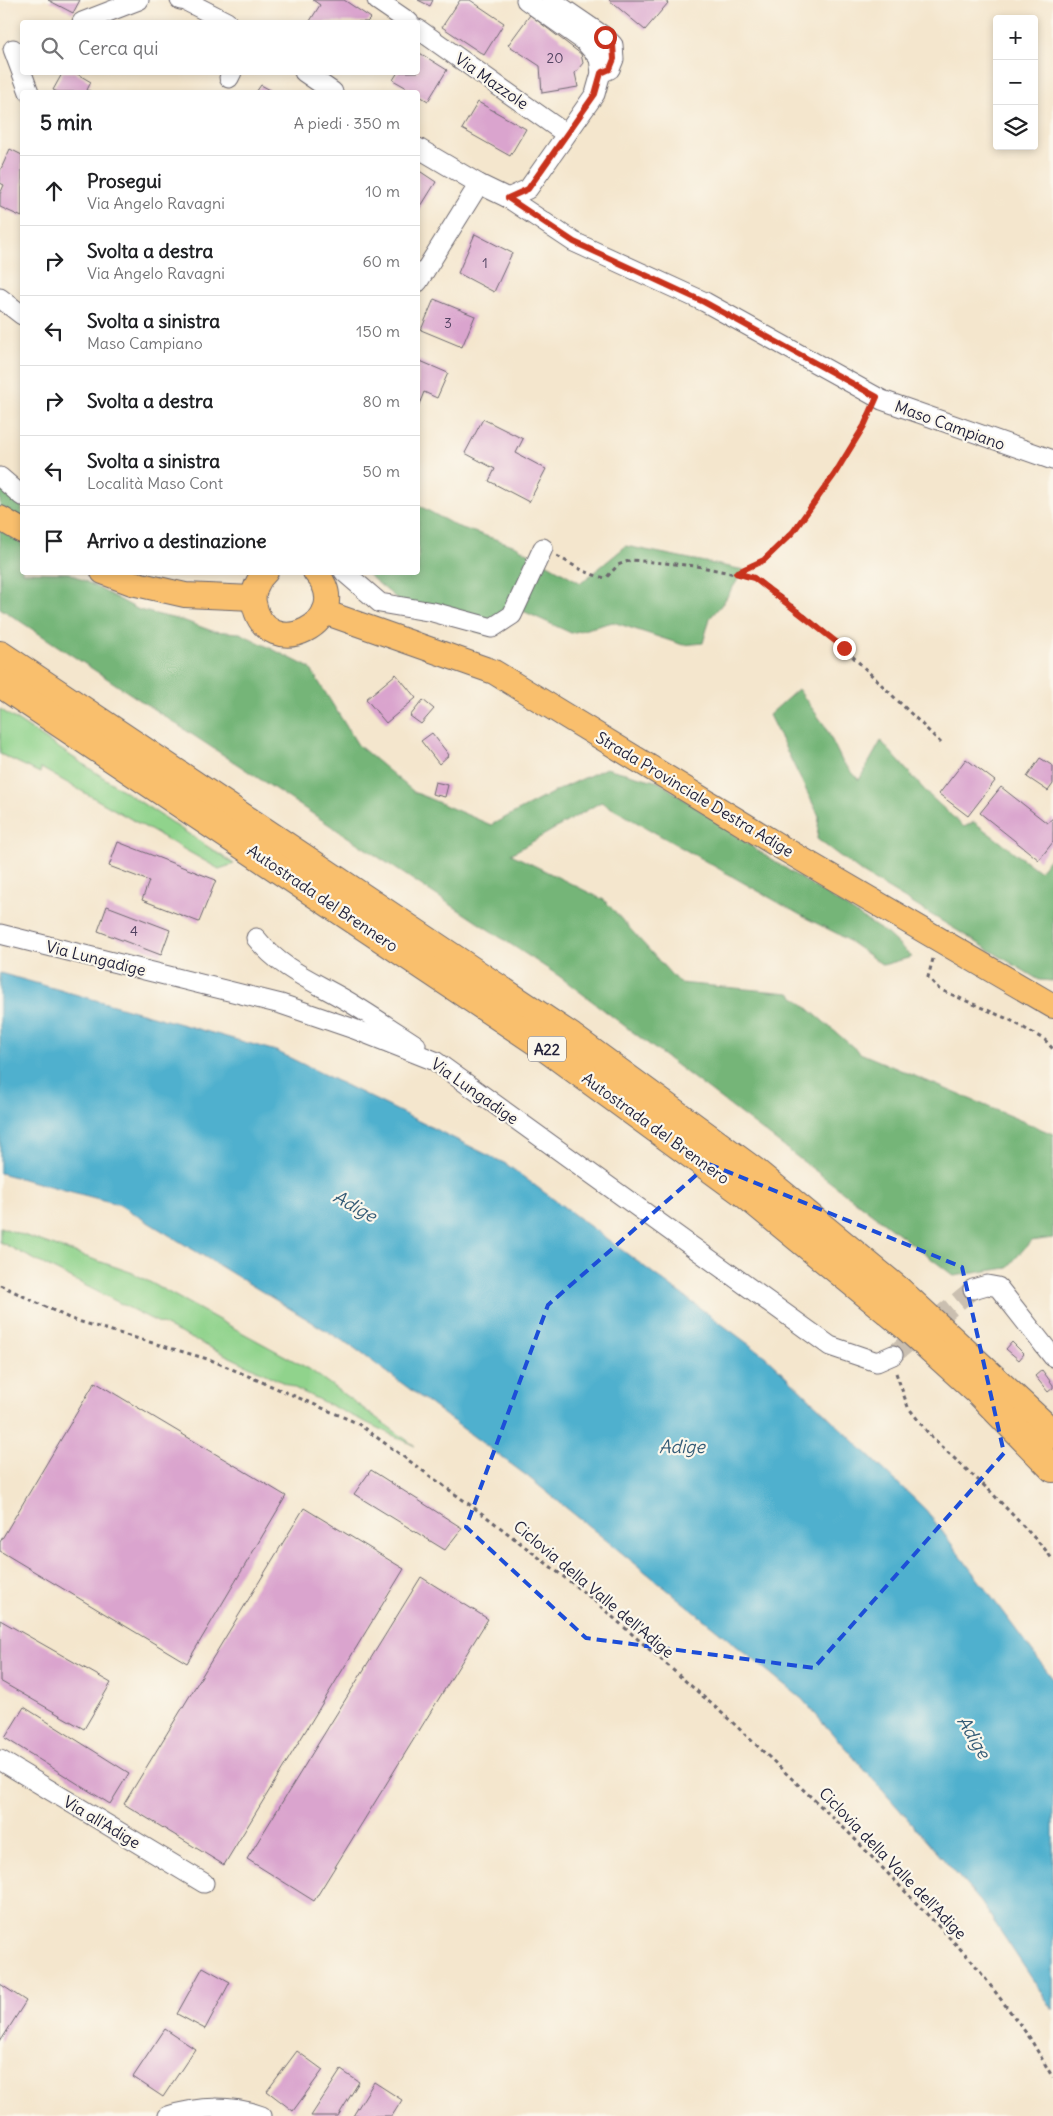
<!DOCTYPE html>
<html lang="it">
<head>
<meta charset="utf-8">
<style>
	body { margin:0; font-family:Delius,sans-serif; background:#f6f6f6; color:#202124 }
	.controls { position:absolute; right:15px; top:15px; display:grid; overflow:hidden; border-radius:5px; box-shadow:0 2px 8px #0003 }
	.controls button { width:45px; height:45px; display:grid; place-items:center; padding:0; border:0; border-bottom:1px solid #e0e0e0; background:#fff; color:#202124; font:25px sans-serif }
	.stop { position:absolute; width:15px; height:15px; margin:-11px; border:4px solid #c8321e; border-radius:50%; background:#fff }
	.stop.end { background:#c8321e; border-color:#fff; box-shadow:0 1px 5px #0008 }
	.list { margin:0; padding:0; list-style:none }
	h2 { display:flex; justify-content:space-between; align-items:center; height:65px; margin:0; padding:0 20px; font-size:21px }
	h2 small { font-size:16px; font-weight:400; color:#757577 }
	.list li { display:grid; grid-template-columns:32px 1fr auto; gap:15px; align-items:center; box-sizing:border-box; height:70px; padding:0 20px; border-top:1px solid #e0e0e0 }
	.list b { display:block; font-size:19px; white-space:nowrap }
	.list p { margin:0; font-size:16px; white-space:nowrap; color:#757577 }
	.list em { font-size:16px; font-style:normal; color:#757577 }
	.icon { flex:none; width:28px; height:28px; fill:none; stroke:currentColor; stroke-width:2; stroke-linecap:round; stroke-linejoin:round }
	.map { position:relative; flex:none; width:1053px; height:2116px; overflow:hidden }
	.search { position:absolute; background:#fff; box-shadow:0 2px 8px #0003; left:20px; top:20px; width:400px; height:55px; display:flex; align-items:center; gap:12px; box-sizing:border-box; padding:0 18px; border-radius:5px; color:#757577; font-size:19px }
	.panel { position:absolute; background:#fff; box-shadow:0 2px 8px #0003; left:20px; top:90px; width:400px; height:485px; border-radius:5px }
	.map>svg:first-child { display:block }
	.green { fill:#90d38c; stroke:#597a64 }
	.forest { fill:#74b578; stroke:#4b6c5a }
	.water { fill:#4fb0ce; stroke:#386984 }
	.building { fill:#daa4ce }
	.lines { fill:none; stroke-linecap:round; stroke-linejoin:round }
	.minor-tunnel { stroke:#cabfb0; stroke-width:19; stroke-dasharray:19 9; stroke-linecap:butt }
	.minor-casing { stroke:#6c676e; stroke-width:21 }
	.major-casing { stroke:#6c676e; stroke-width:26 }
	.highway-casing { stroke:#6c676e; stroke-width:30 }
	.path { stroke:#6c676e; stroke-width:3; stroke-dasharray:4 4; stroke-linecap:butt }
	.minor { stroke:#fff; stroke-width:19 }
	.major { stroke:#f9bf6d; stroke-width:24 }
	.highway { stroke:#f9bf6d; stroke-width:28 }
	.route { stroke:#c8321e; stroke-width:6 }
	.marked { fill:none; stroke:#1d4ed8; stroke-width:4; stroke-dasharray:10 6; stroke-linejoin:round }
	.labels { text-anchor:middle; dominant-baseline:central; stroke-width:4.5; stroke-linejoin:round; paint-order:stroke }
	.number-label { font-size:14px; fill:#504260 }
	.shield { fill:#fbf7ec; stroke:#636270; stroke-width:1 }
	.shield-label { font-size:15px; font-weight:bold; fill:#22223b }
	.street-label { font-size:16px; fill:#22223b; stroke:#fbf7ec }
	.water-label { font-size:18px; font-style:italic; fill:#345b76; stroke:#fbf7ec }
</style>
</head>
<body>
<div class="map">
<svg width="1053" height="2116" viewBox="0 0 1053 2116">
	<rect width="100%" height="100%" fill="#fbf7ec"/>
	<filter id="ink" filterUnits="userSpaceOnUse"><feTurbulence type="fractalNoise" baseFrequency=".02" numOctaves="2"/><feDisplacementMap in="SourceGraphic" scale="10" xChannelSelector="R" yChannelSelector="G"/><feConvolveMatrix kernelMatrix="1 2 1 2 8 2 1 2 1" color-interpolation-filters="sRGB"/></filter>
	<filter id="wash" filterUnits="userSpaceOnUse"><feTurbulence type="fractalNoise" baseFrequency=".0096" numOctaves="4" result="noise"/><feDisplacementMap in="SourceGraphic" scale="20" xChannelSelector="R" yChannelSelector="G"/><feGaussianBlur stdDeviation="1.12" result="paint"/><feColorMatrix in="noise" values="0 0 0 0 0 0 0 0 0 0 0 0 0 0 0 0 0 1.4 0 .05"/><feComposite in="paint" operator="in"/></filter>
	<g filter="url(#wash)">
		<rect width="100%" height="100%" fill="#f4e6cd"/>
		<g class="green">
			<path d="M0 709 234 864 219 869 41 768 40 773 0 754Z"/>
			<path d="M0 1227 133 1273 309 1369 415 1446 149 1318 0 1242Z"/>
		</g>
		<g class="forest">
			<path d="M0 480 22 499V520L0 506Z"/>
			<path d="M418 505 456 526 516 546 581 583 626 546 744 570 723 603 710 618 703 643 683 645 613 622 571 633 523 611 490 636 407 607 366 573 418 572Z"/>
			<path d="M0 530 22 544V572L70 573 139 610 185 621 212 631 240 633 310 668 358 745 414 792 491 825 556 791 606 768 659 782 757 850 886 933 912 957 883 965 838 934 804 917 601 802 511 854 604 900 679 983 790 993 860 1053 1053 1134V1238L1031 1241 1007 1268 954 1276 559 976 0 608Z"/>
			<path d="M798 689 825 726 842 761 859 780 881 741 928 794 964 827 974 822 1039 871 1053 855V981L1039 980 864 874 817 839 819 816 769 715Z"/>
		</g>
		<path class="water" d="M0 973 276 1051 506 1164 766 1357 926 1510 1053 1679V2010L981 1902 802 1699 527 1476 353 1347 118 1204 0 1173Z"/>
		<g id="blocks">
			<g class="building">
				<path d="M48 0H80L73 13Z"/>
				<path d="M313 0H344L371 18 367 22H313L310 21 320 5Z"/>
				<path d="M418 0H433L430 6Z"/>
				<path d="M460 0H470L504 23 484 55 442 27Z"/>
				<path d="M609 0H664L668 3 645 30Z"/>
				<path d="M530 15 581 54 583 63 575 73 578 87 542 93 540 66 508 45Z"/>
				<path d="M418 52 447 70 428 101 418 95V92H414L393 80 398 72H418Z"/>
				<path d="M63 72H74L91 82 87 90 93 92H58L53 90Z"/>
				<path d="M261 85 274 92H256Z"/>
				<path d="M478 102 526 129 510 156 462 129Z"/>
				<path d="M10 149 22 155V217L0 207V194L4 185 0 183V171Z"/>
				<path d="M418 170 436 182 418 211Z"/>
				<path d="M475 234 512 253 494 292 458 273Z"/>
				<path d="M434 299 475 316 462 347 421 330Z"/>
				<path d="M418 360 448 373 437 398 424 392 418 407Z"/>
				<path d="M483 419 523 439 516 453 546 469 529 502 489 481 495 469 465 453Z"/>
				<path d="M396 674 416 698 386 723 366 699Z"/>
				<path d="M423 700 434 709 421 724 410 716Z"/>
				<path d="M432 733 449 755 439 764 421 741Z"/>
				<path d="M1040 758 1053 766V784L1048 791 1027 777Z"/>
				<path d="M966 759 995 781 968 816 939 794Z"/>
				<path d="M435 782 448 785 445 797 432 794Z"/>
				<path d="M1001 787 1047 823 1053 818V842L1039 860 980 813Z"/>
				<path d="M118 842 216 880 199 922 142 900 149 881 109 866Z"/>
				<path d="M107 906 170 930 161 955 98 931Z"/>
				<path d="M1012 1342 1024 1354 1019 1360 1006 1349Z"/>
				<path d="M1042 1370 1053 1385V1388L1048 1392 1035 1376Z"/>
				<path d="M95 1382 286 1496 187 1663 0 1551V1542Z"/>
				<path d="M371 1470 462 1528 445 1550 354 1494Z"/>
				<path d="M304 1508 404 1569 224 1865 124 1804Z"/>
				<path d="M421 1577 488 1619 314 1901 247 1859Z"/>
				<path d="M0 1620 111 1683 84 1729 0 1681Z"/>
				<path d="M24 1707 129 1773 110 1804 5 1738Z"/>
				<path d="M203 1967 230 1982 205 2029 177 2014Z"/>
				<path d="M0 1984 26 2001 0 2042Z"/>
				<path d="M165 2029 195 2049 163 2097 133 2077Z"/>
				<path d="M297 2051 323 2070 293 2111 267 2091Z"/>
				<path d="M341 2070 359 2082 338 2116H311Z"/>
				<path d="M374 2082 402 2100 392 2116H353Z"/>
			</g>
		</g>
	</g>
	<g filter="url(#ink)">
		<use href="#blocks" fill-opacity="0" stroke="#6c676e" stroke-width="1"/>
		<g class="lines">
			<path class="minor-tunnel" d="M893 1355 973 1289"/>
			<g class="minor-casing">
				<g id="minor">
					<path d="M180 0 186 1 227 22"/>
					<path d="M377 0 409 22"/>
					<path d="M551 0 605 37 613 45 614 59 610 69 601 73"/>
					<path d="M82 22 139 0"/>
					<path d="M418 29 566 134"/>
					<path d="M13 49 29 92"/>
					<path d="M304 72 333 92"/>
					<path d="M229 78 232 72"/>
					<path d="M418 148 479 184 508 198 574 242 705 302 882 400 1053 460"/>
					<path d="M508 198 528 189 595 94 601 73 599 58 584 41 526 0"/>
					<path d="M418 282 479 184"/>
					<path d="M0 298 22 315"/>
					<path d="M0 477 22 496"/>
					<path d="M344 572 380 603 433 612 492 628 512 615 543 548"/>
					<path d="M0 934 281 1004 354 1029 435 1061 830 1346 877 1362 893 1355"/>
					<path d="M256 938C283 972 319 983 354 1005 375 1018 396 1032 416 1045"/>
					<path d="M973 1289 987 1285 998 1287 1053 1357"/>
					<path d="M0 1760 204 1883"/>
					<path d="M168 2116C198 2106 232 2105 262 2116"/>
				</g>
			</g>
			<g class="major-casing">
				<g id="major">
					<path d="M0 518 22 531"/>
					<path d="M103 572 132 583 185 595 253 598"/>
					<path d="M266 572C258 579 252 592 254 603 266 668 360 620 315 572"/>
					<path d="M324 612 494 672 779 846 1053 1006"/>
				</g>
			</g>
			<g class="highway-casing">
				<g id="highway">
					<path d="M0 655 571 1037 755 1172 898 1290 1053 1434"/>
					<path d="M0 683 542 1045 744 1193 906 1326 981 1394 1053 1468"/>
				</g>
			</g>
			<g class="path">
				<path d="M557 556C573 565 588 575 606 578L618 565 631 560 697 566 754 578 786 601 844 648 942 744"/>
				<path d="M736 572 764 560 793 532 834 475 864 425 870 412"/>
				<path d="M933 959 928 977 939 989 1010 1020 1045 1040 1053 1049"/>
				<path d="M0 1285 71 1319 211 1360 357 1423 488 1518 591 1598 731 1721 847 1831 972 1961 1030 2038 1053 2078"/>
				<path d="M896 1373 908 1407 932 1438 990 1491 1044 1548 1053 1560"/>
			</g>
			<use href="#minor" class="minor"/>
			<use href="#major" class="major"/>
			<use href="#highway" class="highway"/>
		</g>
	</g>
	<g class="lines" filter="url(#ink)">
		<path class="route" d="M605 37 613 45 614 59 610 69 601 73 595 94 528 189 508 198 574 242 704 302 877 397 864 426 834 475 793 532 764 560 736 573 754 578 844 648"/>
	</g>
	<path class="marked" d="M709 1164 962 1267 1004 1453 814 1668 586 1638 466 1527 548 1305Z"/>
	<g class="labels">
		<g class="number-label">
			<text x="555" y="58">20</text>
			<text x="485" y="263">1</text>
			<text x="448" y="323">3</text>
			<text x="134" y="931">4</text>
		</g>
		<rect class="shield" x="528" y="1036.5" width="38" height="25" rx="4"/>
		<g class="shield-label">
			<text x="547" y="1049">A22</text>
		</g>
		<g class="street-label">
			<text transform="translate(492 81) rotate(35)">Via Mazzole</text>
			<text transform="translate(950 425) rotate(20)">Maso Campiano</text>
			<text transform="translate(695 794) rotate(31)">Strada Provinciale Destra Adige</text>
			<text transform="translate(323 898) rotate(34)">Autostrada del Brennero</text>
			<text transform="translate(96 958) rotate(14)">Via Lungadige</text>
			<text transform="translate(475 1091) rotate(35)">Via Lungadige</text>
			<text transform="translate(656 1128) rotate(36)">Autostrada del Brennero</text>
			<text transform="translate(594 1589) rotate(40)">Ciclovia della Valle dell'Adige</text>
			<text transform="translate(102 1822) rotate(31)">Via all'Adige</text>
			<text transform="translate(893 1863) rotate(46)">Ciclovia della Valle dell'Adige</text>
		</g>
		<g class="water-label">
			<text transform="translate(355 1206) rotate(29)">Adige</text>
			<text x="682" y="1446">Adige</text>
			<text transform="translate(974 1737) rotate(59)">Adige</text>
		</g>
	</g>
</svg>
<div class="controls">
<button>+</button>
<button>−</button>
<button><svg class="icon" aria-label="layers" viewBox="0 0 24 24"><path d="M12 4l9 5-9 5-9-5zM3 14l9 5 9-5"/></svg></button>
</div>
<div class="stop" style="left:605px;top:37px"></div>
<div class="stop end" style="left:844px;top:648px"></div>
<div class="search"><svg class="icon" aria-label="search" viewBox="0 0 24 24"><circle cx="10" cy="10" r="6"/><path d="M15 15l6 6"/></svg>Cerca qui</div>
<section class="panel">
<h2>5 min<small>A piedi · 350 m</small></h2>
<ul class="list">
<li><svg class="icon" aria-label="ahead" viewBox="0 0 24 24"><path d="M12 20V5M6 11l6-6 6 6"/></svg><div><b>Prosegui</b><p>Via Angelo Ravagni</p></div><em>10 m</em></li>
<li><svg class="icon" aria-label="right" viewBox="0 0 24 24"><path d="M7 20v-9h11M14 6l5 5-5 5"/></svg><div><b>Svolta a destra</b><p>Via Angelo Ravagni</p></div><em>60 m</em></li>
<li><svg class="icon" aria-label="left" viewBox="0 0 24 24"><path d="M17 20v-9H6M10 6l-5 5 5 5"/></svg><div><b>Svolta a sinistra</b><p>Maso Campiano</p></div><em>150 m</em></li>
<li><svg class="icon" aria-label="right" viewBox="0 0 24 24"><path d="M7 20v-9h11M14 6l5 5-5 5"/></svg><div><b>Svolta a destra</b></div><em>80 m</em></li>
<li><svg class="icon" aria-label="left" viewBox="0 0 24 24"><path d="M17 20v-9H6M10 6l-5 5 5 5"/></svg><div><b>Svolta a sinistra</b><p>Località Maso Cont</p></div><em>50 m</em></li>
<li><svg class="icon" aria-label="arrive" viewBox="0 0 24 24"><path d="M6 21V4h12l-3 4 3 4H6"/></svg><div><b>Arrivo a destinazione</b></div></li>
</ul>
</section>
</div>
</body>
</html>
